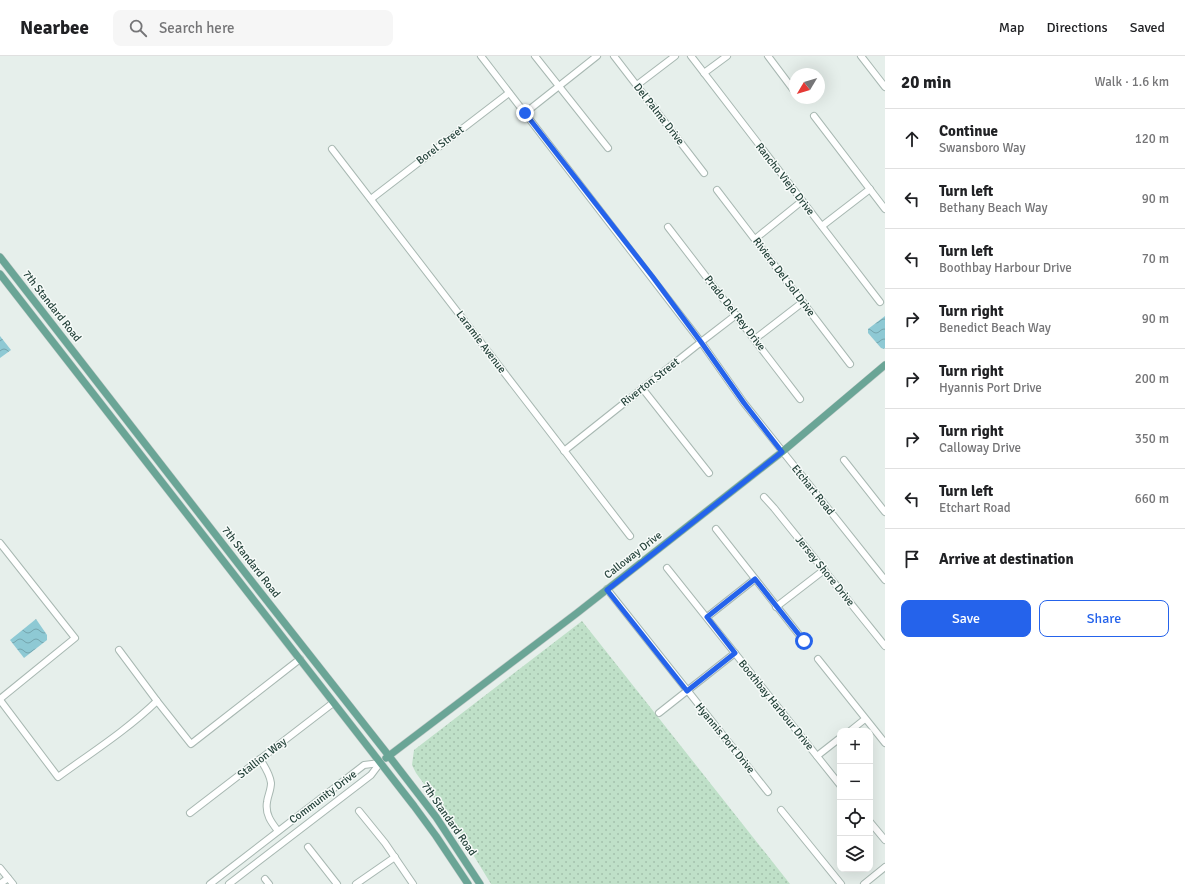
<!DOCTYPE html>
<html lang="en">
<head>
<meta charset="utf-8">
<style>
	body { margin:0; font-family:Signika,sans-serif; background:#f6f6f6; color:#202124 }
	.controls { position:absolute; right:12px; bottom:12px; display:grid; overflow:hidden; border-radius:8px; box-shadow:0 4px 16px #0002 }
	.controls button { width:36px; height:36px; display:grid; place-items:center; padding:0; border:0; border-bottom:1px solid #e0e0e0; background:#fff; color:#202124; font:20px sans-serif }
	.compass { position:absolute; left:789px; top:12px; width:36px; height:36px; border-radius:50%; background:#fff; box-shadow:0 4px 16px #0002; rotate:232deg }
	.stop { position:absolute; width:12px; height:12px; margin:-9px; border:3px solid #2563eb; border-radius:50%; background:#fff }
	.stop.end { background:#2563eb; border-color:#fff; box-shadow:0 1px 4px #0008 }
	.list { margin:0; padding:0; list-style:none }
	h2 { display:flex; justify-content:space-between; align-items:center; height:52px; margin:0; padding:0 16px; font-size:17px }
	h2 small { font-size:13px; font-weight:400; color:#757577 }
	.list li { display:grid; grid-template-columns:26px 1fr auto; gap:12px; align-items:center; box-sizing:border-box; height:60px; padding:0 16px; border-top:1px solid #e0e0e0 }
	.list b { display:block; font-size:15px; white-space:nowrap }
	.list p { margin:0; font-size:13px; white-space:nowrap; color:#757577 }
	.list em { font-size:13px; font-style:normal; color:#757577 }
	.actions { display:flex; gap:8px; padding:12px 16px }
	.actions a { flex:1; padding:9px 0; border:1px solid #2563eb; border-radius:8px; text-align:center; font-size:14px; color:#2563eb }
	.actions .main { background:#2563eb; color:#fff }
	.icon { flex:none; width:22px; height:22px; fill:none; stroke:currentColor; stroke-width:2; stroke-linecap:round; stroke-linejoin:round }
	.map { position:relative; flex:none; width:885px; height:828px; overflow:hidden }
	header { display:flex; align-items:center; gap:24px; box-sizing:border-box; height:56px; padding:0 20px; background:#fff; border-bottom:1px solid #e0e0e0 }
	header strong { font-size:19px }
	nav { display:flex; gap:22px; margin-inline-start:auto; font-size:14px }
	.search { width:280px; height:36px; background:#f6f6f6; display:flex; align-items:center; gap:10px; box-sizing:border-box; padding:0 14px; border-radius:8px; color:#757577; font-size:15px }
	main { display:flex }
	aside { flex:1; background:#fff }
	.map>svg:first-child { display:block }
	.grass { fill:url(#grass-dots) }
	.water { fill:url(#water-waves) }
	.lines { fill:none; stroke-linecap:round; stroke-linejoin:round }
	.minor-casing { stroke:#a8b8b2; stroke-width:8 }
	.major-casing { stroke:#c2cac8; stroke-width:8 }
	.minor { stroke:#fff; stroke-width:6 }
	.major { stroke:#6aa596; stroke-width:7 }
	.route { stroke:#2563eb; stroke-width:5 }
	.labels { text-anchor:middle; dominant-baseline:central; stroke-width:3; stroke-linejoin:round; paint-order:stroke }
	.street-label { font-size:11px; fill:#24423a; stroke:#f7fbf9 }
</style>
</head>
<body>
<header>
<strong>Nearbee</strong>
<div class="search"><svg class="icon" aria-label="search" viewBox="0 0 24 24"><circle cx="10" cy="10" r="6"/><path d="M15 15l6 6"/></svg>Search here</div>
<nav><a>Map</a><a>Directions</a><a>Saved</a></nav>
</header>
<main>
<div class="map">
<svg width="885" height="828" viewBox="0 0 885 828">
	<defs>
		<pattern id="grass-dots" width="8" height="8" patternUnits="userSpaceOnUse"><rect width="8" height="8" fill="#bfe0c8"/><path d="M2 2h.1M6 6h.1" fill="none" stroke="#a4c1ad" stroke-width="1.8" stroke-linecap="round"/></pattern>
		<pattern id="water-waves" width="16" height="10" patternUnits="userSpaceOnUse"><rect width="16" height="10" fill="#8ec9d4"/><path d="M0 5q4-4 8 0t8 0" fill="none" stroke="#74a5ad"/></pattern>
	</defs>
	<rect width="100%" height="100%" fill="#e6efeb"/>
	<path class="grass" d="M582 565 790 828H491L463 782 416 717 412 709 414 694Z"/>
	<g class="water">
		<path d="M885 260V292L884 293 881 292 868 277V273Z"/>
		<path d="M0 280 11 294 0 302Z"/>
		<path d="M36 563 47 579V584L24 602 10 584Z"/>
	</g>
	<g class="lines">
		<g class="minor-casing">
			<g id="minor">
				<path d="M481 0 701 286 744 347 885 524"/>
				<path d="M535 0 608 92"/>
				<path d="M614 0 704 117"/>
				<path d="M691 0 880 246"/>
				<path d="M768 0 795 36"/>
				<path d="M861 0 885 31"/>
				<path d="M704 17 727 0"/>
				<path d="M637 29 675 0"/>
				<path d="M525 57 597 0"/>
				<path d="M814 60 885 153"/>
				<path d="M332 93 630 480"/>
				<path d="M717 134 850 308"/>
				<path d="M371 143 509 37"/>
				<path d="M822 170 870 133"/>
				<path d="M668 171 800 343"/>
				<path d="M755 183 802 145"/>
				<path d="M755 283 803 246"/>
				<path d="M642 332 709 417"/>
				<path d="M564 395 701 286 736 259"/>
				<path d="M844 404 885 456"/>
				<path d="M764 441 774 452 885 590"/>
				<path d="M716 473 804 585"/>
				<path d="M0 487 75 582 0 643"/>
				<path d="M667 512 840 729"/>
				<path d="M607 533 768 736"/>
				<path d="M776 551 824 514"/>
				<path d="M707 561 755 523"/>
				<path d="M119 594 157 645 191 688 300 603"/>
				<path d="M818 603 885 687"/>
				<path d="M0 644 58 721C91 697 127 674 157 645"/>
				<path d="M659 657 735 597"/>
				<path d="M850 675 865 663"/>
				<path d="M817 700 840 682"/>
				<path d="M260 703C265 711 270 718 271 727 271 734 268 739 267 746 265 758 271 766 278 775"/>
				<path d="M781 754 841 828"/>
				<path d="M359 755 385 787 413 828"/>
				<path d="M190 757 333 647"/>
				<path d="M870 766 885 784"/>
				<path d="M308 791 337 828"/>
				<path d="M0 812 13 828"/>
				<path d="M265 823 269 828"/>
				<path d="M0 828 8 822"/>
				<path d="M210 828 364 709 380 707"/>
				<path d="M229 828 371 719 380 707"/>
				<path d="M356 828 395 801"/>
				<path d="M864 828 885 811"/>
			</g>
		</g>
		<g class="major-casing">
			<g id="major">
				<path d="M0 201 257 532 389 700 436 761 480 828"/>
				<path d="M0 218 414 750 436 780 468 828"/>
				<path d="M386 702 577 557 782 396 885 309"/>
			</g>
		</g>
		<use href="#minor" class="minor"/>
		<use href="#major" class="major"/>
	</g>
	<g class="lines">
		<path class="route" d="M525 57 652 220 701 286 744 347 782 396 607 534 687 635 735 597 707 561 755 523 804 585"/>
	</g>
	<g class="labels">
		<g class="street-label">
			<text transform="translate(659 58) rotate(52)">Del Palma Drive</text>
			<text transform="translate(440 89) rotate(-37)">Borel Street</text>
			<text transform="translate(785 123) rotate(52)">Rancho Viejo Drive</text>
			<text transform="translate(784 221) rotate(53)">Riviera Del Sol Drive</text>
			<text transform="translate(52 250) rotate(52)">7th Standard Road</text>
			<text transform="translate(735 257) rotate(52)">Prado Del Rey Drive</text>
			<text transform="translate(481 286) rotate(53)">Laramie Avenue</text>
			<text transform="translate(650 326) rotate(-38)">Riverton Street</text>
			<text transform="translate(813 434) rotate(51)">Etchart Road</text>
			<text transform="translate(633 499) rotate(-38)">Calloway Drive</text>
			<text transform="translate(251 506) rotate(52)">7th Standard Road</text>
			<text transform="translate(825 515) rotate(51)">Jersey Shore Drive</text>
			<text transform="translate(776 649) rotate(51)">Boothbay Harbour Drive</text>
			<text transform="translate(725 682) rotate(51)">Hyannis Port Drive</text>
			<text transform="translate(262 702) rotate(-38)">Stallion Way</text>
			<text transform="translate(323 741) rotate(-37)">Community Drive</text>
			<text transform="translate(449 763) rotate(55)">7th Standard Road</text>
		</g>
	</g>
</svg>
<div class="controls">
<button>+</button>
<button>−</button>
<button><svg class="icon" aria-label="locate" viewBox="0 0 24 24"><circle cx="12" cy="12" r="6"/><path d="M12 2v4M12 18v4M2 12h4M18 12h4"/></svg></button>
<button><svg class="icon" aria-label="layers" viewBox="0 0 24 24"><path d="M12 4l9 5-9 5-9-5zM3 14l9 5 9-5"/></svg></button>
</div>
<svg class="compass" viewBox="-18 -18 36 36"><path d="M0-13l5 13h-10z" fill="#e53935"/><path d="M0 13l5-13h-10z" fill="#757577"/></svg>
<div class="stop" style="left:804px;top:585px"></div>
<div class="stop end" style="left:525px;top:57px"></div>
</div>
<aside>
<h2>20 min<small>Walk · 1.6 km</small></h2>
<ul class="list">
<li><svg class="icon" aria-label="ahead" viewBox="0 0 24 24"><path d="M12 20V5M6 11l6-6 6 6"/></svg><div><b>Continue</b><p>Swansboro Way</p></div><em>120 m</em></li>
<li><svg class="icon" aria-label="left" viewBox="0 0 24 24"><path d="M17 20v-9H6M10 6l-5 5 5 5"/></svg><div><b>Turn left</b><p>Bethany Beach Way</p></div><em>90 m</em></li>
<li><svg class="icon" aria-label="left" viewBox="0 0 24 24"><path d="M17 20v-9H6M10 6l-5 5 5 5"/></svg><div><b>Turn left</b><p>Boothbay Harbour Drive</p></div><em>70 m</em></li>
<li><svg class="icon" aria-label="right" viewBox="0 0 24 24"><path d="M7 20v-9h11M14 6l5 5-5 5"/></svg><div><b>Turn right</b><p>Benedict Beach Way</p></div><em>90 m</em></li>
<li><svg class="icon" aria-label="right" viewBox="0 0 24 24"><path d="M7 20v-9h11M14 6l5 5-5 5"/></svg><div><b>Turn right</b><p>Hyannis Port Drive</p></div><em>200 m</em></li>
<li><svg class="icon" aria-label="right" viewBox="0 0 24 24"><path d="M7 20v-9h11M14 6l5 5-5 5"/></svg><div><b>Turn right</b><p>Calloway Drive</p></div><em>350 m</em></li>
<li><svg class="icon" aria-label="left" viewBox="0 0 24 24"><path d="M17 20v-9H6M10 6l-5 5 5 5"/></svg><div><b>Turn left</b><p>Etchart Road</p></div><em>660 m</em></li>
<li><svg class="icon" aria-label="arrive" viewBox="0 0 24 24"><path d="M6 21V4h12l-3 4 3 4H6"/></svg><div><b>Arrive at destination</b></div></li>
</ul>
<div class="actions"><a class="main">Save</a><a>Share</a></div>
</aside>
</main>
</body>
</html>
